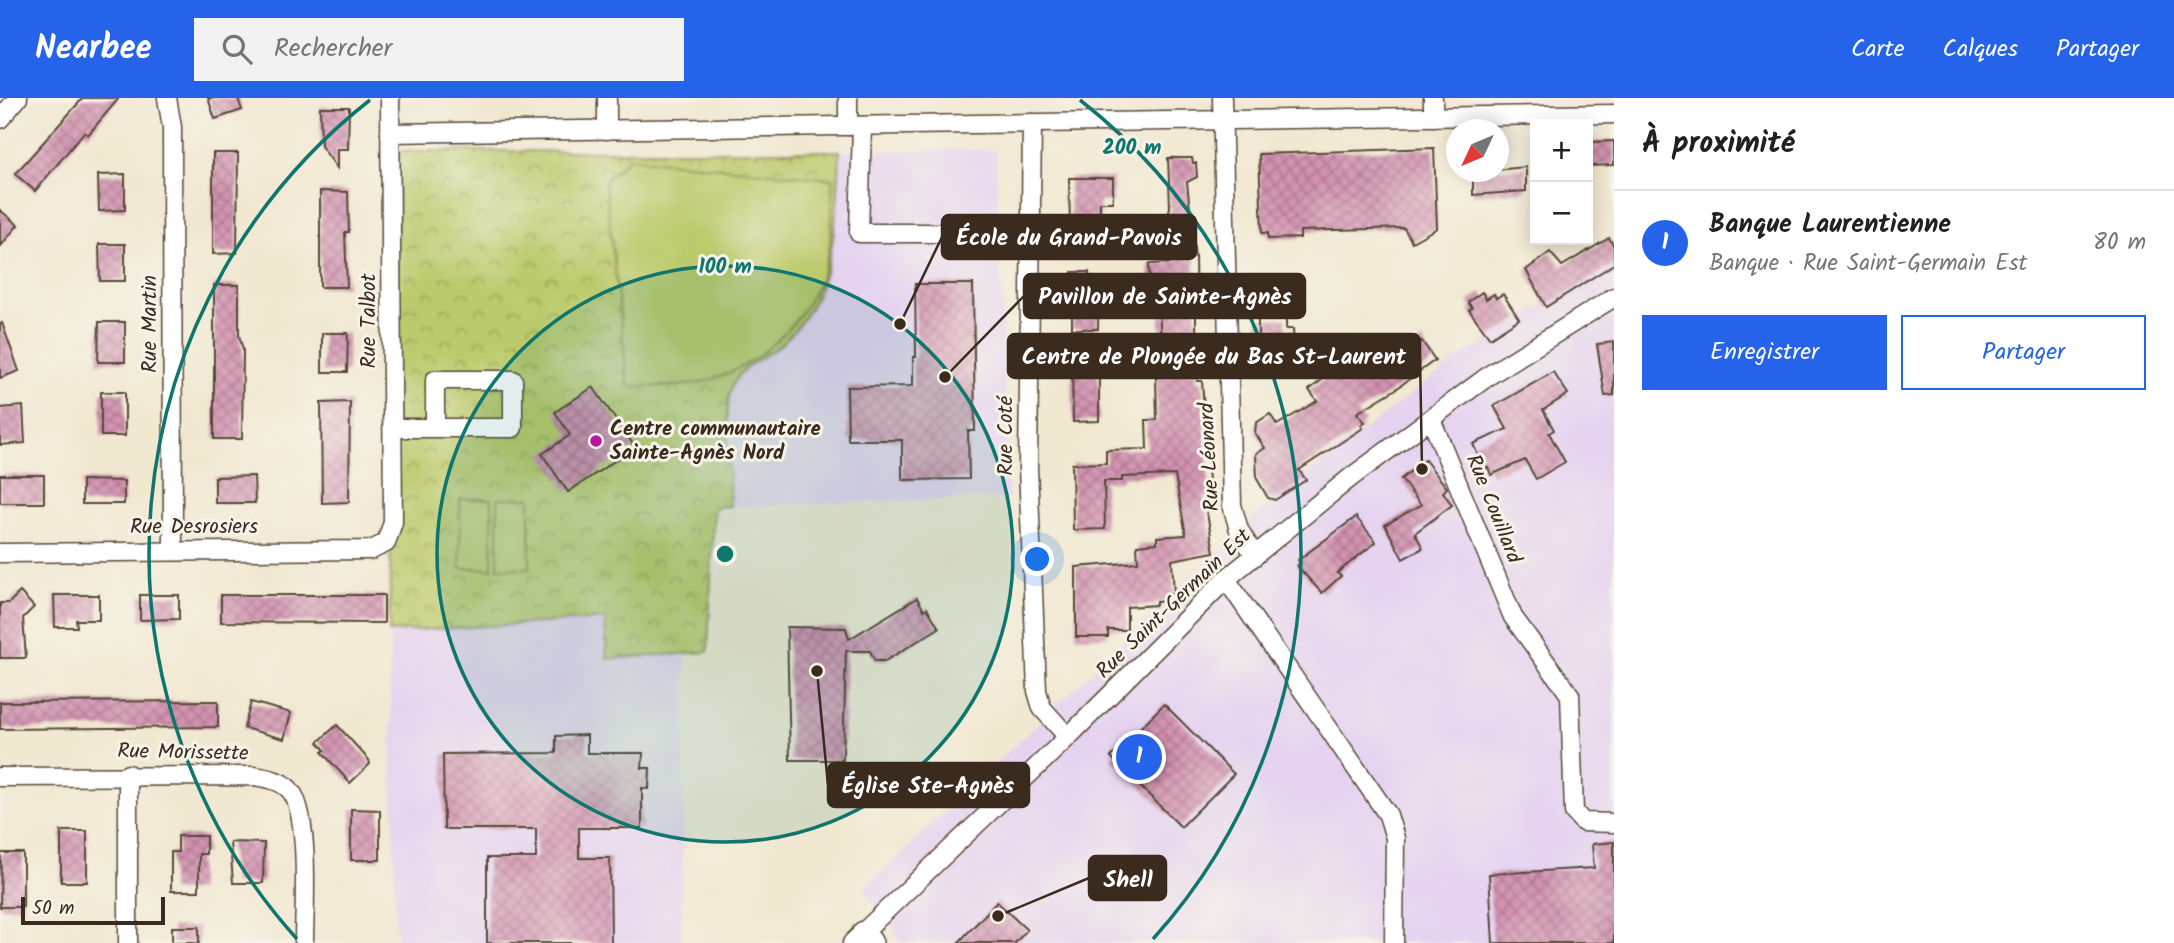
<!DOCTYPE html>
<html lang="fr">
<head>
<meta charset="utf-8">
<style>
	body { margin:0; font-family:Kalam,sans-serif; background:#f2f2f2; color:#202124 }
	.controls { position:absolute; right:21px; top:21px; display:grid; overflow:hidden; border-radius:0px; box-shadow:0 4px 18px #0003 }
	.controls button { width:63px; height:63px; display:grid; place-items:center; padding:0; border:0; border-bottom:2px solid #e0e0e0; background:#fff; color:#202124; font:35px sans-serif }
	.compass { position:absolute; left:1446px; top:21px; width:63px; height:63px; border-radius:50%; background:#fff; box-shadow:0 4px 18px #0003; rotate:226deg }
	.scale { position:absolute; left:21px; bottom:18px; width:144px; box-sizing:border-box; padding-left:7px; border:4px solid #3b2a1e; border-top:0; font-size:19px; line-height:24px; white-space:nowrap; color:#3b2a1e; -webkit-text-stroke:5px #f7f3e8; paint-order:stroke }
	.you { position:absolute; left:1038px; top:462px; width:24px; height:24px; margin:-18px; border:5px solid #fff; border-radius:50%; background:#1a73e8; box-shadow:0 0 0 10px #1a73e833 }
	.badge { display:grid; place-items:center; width:46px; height:46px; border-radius:50%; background:#2563eb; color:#fff; font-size:23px; font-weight:700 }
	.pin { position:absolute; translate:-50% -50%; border:4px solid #fff; box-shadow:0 2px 7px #0006 }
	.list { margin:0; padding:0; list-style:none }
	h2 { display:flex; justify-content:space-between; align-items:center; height:91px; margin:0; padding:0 28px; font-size:30px }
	h2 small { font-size:23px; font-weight:400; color:#757577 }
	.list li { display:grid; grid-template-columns:46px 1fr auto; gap:21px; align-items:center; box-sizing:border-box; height:105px; padding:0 28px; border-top:2px solid #e0e0e0 }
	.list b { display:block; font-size:26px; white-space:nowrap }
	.list p { margin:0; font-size:23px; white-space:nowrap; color:#757577 }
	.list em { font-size:23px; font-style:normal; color:#757577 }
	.actions { display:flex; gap:14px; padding:21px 28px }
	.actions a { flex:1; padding:16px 0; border:2px solid #2563eb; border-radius:0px; text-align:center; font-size:24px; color:#2563eb }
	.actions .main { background:#2563eb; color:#fff }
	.icon { flex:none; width:38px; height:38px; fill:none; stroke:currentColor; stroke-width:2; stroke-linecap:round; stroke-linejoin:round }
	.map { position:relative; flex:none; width:1614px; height:845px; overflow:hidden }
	header { display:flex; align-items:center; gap:42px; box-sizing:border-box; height:98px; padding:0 35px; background:#2563eb; color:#fff }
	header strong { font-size:33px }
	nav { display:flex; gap:38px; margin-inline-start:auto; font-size:24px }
	.search { width:490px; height:63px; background:#f2f2f2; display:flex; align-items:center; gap:18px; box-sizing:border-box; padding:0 24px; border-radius:0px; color:#757577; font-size:26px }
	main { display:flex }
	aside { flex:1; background:#fff }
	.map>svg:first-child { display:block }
	.built { fill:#e5d3f0 }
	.park { fill:url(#park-crowns); stroke:#7b7a45; stroke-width:2 }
	.pitch { fill:#bbca6c; stroke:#7b7a45; stroke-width:2 }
	.building { fill:url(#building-cross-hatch) }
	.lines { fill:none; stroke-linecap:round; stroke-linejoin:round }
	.minor-casing { stroke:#564639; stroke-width:21 }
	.major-casing { stroke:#564639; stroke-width:26 }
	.minor { stroke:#fff; stroke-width:18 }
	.major { stroke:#fff; stroke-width:23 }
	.ring { fill:none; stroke:#0f766e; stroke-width:3.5 }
	.poi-dot { fill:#b5179e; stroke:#f7f3e8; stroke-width:2.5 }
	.labels { text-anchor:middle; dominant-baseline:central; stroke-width:6; stroke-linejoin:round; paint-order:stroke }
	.street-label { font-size:21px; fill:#3b2a1e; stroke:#f7f3e8 }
	.poi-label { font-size:21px; font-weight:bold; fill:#3b2a1e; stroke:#f7f3e8; text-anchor:start }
	.centre { fill:#0f766e; stroke:#f7f3e8; stroke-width:3.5 }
	.ring-label { font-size:21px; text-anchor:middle; font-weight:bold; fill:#0f766e; stroke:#f7f3e8; stroke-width:6; stroke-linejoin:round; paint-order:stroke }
	.leader { fill:none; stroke:#3b2a1e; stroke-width:2.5 }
	.callout-dot { fill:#3b2a1e; stroke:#f7f3e8; stroke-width:2.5 }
	.callout { fill:#3b2a1e; stroke:#3b2a1e; stroke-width:2.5 }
	.callout-label { font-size:23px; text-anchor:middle; font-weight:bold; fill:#fff }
</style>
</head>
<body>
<header>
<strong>Nearbee</strong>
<div class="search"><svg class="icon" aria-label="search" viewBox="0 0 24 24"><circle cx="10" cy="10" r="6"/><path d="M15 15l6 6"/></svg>Rechercher</div>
<nav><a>Carte</a><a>Calques</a><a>Partager</a></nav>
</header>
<main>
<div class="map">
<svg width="1614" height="845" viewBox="0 0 1614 845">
	<defs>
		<pattern id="park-crowns" width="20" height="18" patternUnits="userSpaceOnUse" patternTransform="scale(1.75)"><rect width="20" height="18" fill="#bbca6c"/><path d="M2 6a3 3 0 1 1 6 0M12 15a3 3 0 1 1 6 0" fill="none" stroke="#99a458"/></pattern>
		<pattern id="building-cross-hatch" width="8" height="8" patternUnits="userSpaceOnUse" patternTransform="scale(1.75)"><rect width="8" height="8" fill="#d393b1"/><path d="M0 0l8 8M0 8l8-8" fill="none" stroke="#ac788f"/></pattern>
	</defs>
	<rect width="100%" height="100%" fill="#f7f3e8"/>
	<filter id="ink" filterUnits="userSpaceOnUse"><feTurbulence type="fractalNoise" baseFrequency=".0143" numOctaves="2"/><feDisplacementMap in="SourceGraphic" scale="14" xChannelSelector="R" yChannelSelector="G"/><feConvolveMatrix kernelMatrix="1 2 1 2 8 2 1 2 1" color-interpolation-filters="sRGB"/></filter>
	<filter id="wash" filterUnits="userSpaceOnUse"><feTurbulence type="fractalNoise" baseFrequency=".00686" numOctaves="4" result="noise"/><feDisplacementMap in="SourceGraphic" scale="28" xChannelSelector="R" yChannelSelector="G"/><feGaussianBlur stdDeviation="1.57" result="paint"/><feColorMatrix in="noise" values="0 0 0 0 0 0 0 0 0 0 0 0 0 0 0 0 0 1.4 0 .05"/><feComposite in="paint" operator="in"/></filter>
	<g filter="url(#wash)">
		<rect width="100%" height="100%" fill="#f1e8d1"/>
		<g class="built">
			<path d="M996 52 1009 400 730 408 729 293 738 275 782 246 836 123 840 53Z"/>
			<path d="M1614 163V845H900L892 826 863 792 1254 419 1309 374 1453 264Z"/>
			<path d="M606 521 607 561 686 555 681 845H396L389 534Z"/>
		</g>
		<path class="park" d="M399 53H840C837 120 836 197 781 246 763 262 739 267 731 291 724 309 730 384 730 408L714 409 708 554 607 561 605 521 389 534Z"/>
		<g class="pitch">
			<path d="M629 60 832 81C832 106 833 132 828 156 814 220 753 279 687 287 668 289 647 288 628 288L605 83Z"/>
			<rect x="498" y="400" width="32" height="70"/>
			<path d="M460 401H492V471L460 470Z"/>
		</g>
		<g id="blocks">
			<g class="building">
				<path d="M83 0H119L88 37 84 34 35 93 15 76Z"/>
				<path d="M208 0H238L242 12 215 21Z"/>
				<path d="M320 9H349L348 51H337V70L321 48Z"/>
				<path d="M1614 43V67L1588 68V44Z"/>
				<path d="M1434 50 1437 130 1412 144 1404 130 1300 133V140L1268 141V135H1262L1259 56Z"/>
				<path d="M213 55H238L237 155 213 156Z"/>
				<path d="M1168 60H1192L1193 65H1196L1197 79 1187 84 1195 159 1197 283H1202L1210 398 1204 399 1214 454 1172 462 1174 496H1169V503L1156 504V507L1127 509V532H1108V539H1076V469L1138 464 1137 447 1157 445V439L1186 437 1175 377 1122 379V383H1104L1105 431 1073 432 1072 366 1106 365V352L1147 351 1146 322H1157L1156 279H1162L1159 200H1150L1149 166 1169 165 1168 135H1161V118H1168L1170 109Z"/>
				<path d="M1526 69V93L1473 97V74Z"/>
				<path d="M125 76V112L99 113 98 77Z"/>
				<path d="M1069 80H1113V104H1100V129H1070Z"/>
				<path d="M320 93 348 94 349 134H345L347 189H320Z"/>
				<path d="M0 112 18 127 0 149Z"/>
				<path d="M1609 140 1614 148V166L1546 209 1526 172 1550 154 1562 168Z"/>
				<path d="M99 146H125V183H100Z"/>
				<path d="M1072 174H1089V185H1099L1098 231H1072Z"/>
				<path d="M915 186H973L975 333H968L969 381 902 382V342H848L847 289 913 288V259H916Z"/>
				<path d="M214 187H239V237L243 252 242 341H214Z"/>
				<path d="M1482 194 1486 201 1494 196 1496 200 1503 196 1519 221 1490 240 1469 212 1472 210 1468 204Z"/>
				<path d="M1286 220V231H1293L1294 247H1287V255L1258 256V221Z"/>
				<path d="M99 224H125V264H98Z"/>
				<path d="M2 225 19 273 0 280V226Z"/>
				<path d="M322 235H348L347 274H322Z"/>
				<path d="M1422 243 1435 262 1396 291 1357 315 1365 324 1361 327 1363 330 1299 372 1306 382 1275 402 1268 400 1257 381 1256 356 1265 350 1255 335 1256 325 1270 316 1277 327 1317 303 1309 292 1355 256 1358 262 1372 254 1383 270Z"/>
				<path d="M1614 244V297L1605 298 1597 246Z"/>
				<path d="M1099 267V323L1073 324 1072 268Z"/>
				<path d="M1553 274 1568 296 1543 312 1554 332 1549 335 1565 364 1536 381 1525 362 1491 377 1488 369 1484 371 1473 346 1507 331 1494 308Z"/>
				<path d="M593 289 635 349 568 394 542 356 570 337 555 314Z"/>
				<rect x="101" y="294" width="24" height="44"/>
				<path d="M350 304 349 404 322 405 321 305Z"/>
				<path d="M23 308 25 345 0 347V310Z"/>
				<path d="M1425 362 1447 390 1443 394 1452 407 1415 435 1423 450 1403 461 1385 427 1421 407 1401 381Z"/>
				<rect x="0" y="377" width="44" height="28"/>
				<path d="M254 378 255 405H215V379Z"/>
				<path d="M82 382 124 383V406H82Z"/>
				<path d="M1356 419 1376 444 1337 475 1341 478 1322 495 1297 468 1300 465 1298 462Z"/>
				<path d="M20 494 34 509 23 520 26 560H0V505H9Z"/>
				<path d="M54 497H99V522H76L77 529H55Z"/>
				<path d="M140 497H179V521L140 522Z"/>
				<path d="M221 497H384V525L221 524Z"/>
				<path d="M917 500 924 512 927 510 939 530 885 563H875L870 553H846L843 662H790L787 529 846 530 849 541Z"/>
				<path d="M218 603V629L0 631V604Z"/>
				<path d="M251 604 291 615 284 641 244 630Z"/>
				<path d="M1164 606 1234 676 1181 729 1111 659Z"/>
				<path d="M337 627 369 662 370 666 350 685 322 654 325 652 318 644Z"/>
				<path d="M587 637V655H643L642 670H650L649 691 642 690V730H579V760H610L611 845H487V760H536V731H444L443 656 556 655V638Z"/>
				<path d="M351 711 380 712V762H351Z"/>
				<rect x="61" y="733" width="26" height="51"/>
				<path d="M178 738H206V756H199V793H171V754H178Z"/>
				<path d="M230 744 264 745 263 785H233Z"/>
				<path d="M1614 744V845H1493L1489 776 1594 770 1592 746Z"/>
				<path d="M1 755H23V809H0Z"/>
				<path d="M997 804 1027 832 1015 845H958Z"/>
				<rect x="172" y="829" width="27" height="16"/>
			</g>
		</g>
	</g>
	<g filter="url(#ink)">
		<use href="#blocks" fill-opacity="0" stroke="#564639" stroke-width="2"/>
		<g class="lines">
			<g class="minor-casing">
				<g id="minor">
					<path d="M167 0 172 29 173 452"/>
					<path d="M1222 0 1232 407 1239 432 1255 458"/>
					<path d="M1433 0V19"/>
					<path d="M0 21 18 0"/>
					<path d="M1032 25 1028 369 1037 593 1042 610 1068 639"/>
					<path d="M848 28V0"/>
					<path d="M862 28 859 135H1031"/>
					<path d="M607 32V0"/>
					<path d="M390 35 1614 16"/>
					<path d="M1431 321 1513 519 1570 597 1574 714 1583 724 1614 725"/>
					<path d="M393 330H513V282H435V330"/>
					<path d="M0 455 371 452 386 445 393 424 390 0"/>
					<path d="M1226 481 1388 717 1395 740 1394 845"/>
					<path d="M128 676V845"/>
					<path d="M0 679 254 678C266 680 280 682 289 691 311 712 304 813 304 845"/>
					<path d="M852 845 1068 639 1226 481 1350 380 1491 276 1614 199"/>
				</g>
			</g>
			<g class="major-casing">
				<path id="major" d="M864 835 871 845"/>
			</g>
			<use href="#minor" class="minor"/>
			<use href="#major" class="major"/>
		</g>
	</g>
	<circle cx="725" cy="456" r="288" fill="#0f766e" fill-opacity=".12"/>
	<g class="ring">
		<circle cx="725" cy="456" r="288"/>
		<path d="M297 841A576 576 0 0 1 370 2M1080 2A576 576 0 0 1 1153 841"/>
	</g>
	<circle class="poi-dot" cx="596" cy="343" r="7"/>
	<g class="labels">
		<g class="street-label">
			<text transform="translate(369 223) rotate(-90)">Rue Talbot</text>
			<text transform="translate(150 226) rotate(-90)">Rue Martin</text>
			<text transform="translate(1006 338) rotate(-90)">Rue Coté</text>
			<text transform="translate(1210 359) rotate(-93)">Rue Léonard</text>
			<text transform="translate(1493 411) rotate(68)">Rue Couillard</text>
			<text x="194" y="429">Rue Desrosiers</text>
			<text transform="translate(1174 506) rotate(-44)">Rue Saint-Germain Est</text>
			<text transform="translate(183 655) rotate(1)">Rue Morissette</text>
		</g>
		<g class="poi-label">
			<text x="610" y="331">Centre communautaire<tspan x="610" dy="24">Sainte-Agnès Nord</tspan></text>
		</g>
	</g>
	<circle cx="725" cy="456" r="10" class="centre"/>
	<g class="ring-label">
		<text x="1132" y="56">200 m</text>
		<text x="725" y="175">100 m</text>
	</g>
	<path class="leader" d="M900 226L942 139M945 279L1024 198M1422 371L1420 258M817 573L828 687M998 818L1089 780"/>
	<g class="callout-dot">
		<circle cx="900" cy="226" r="7"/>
		<circle cx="945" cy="279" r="7"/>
		<circle cx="1422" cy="371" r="7"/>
		<circle cx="817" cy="573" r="7"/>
		<circle cx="998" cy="818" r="7"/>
	</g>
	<g class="callout">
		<rect x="942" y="117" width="254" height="44" rx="7"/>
		<rect x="1024" y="176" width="281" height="44" rx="7"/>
		<rect x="1008" y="236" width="412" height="44" rx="7"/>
		<rect x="828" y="665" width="201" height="44" rx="7"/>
		<rect x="1089" y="758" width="77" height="44" rx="7"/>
	</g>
	<g class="callout-label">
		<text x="1069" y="147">École du Grand-Pavois</text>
		<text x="1165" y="206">Pavillon de Sainte-Agnès</text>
		<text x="1214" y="266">Centre de Plongée du Bas St-Laurent</text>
		<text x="928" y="695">Église Ste-Agnès</text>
		<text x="1128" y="789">Shell</text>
	</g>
</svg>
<div class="controls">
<button>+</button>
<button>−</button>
</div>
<svg class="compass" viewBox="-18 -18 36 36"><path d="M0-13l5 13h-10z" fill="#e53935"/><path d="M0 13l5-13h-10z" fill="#757577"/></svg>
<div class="scale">50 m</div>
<div class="you"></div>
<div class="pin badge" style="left:1139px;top:659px">1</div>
</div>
<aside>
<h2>À proximité<small></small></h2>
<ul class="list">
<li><span class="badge">1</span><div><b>Banque Laurentienne</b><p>Banque · Rue Saint-Germain Est</p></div><em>80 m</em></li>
</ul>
<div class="actions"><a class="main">Enregistrer</a><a>Partager</a></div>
</aside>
</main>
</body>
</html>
